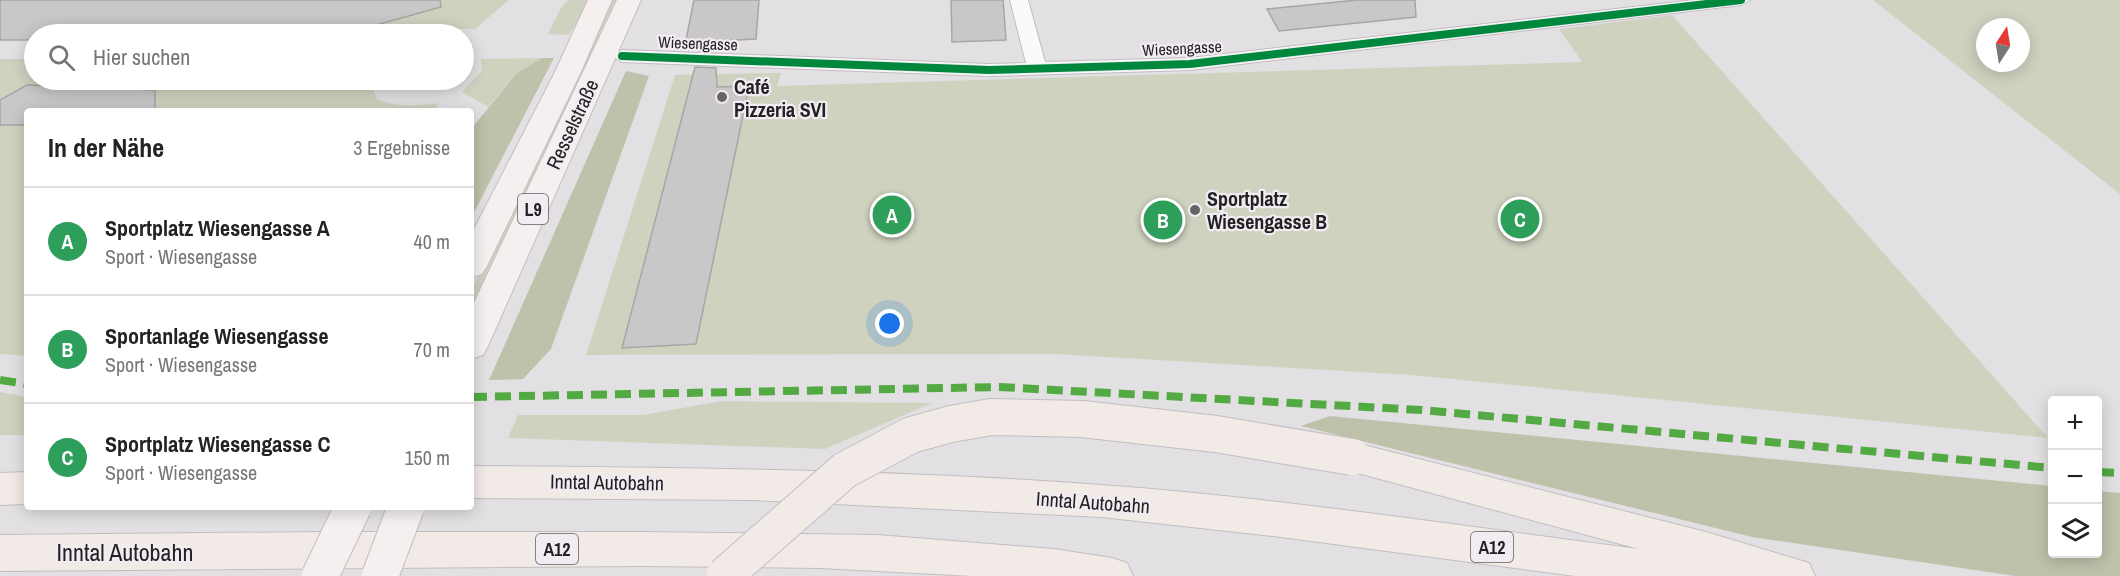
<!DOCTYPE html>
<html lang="de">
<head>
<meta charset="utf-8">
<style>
	body { margin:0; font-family:"Archivo Narrow",sans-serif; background:#f6f6f6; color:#222 }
	.controls { position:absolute; right:18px; bottom:18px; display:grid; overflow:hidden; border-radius:6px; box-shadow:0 3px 15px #0003 }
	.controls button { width:54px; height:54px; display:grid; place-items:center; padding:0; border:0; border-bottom:2px solid #e0e0e0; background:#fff; color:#222; font:30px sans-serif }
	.compass { position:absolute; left:1976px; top:18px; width:54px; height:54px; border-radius:50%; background:#fff; box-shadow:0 3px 15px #0003; rotate:12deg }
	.you { position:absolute; left:890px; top:324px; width:21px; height:21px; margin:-15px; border:4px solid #fff; border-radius:50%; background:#1a73e8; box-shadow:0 0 0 9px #1a73e833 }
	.badge { display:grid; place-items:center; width:39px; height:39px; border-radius:50%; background:#ea580c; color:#fff; font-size:20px; font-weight:700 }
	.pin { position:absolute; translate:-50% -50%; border:3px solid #fff; box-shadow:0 2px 6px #0006 }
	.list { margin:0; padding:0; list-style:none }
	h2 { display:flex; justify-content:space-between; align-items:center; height:78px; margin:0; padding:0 24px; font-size:26px }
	h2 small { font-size:20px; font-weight:400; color:#767676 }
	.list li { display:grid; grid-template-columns:39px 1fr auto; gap:18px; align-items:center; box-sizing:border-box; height:108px; padding:0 24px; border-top:2px solid #e0e0e0 }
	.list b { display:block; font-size:22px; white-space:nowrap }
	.list p { margin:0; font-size:20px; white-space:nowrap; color:#767676 }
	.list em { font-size:20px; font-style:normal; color:#767676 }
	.icon { flex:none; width:33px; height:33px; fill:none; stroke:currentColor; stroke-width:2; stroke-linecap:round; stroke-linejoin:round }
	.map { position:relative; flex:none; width:2120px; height:576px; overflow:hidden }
	.search { position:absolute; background:#fff; box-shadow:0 3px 15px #0003; left:24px; top:24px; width:450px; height:66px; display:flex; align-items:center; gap:15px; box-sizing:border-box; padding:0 21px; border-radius:33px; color:#767676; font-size:22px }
	.panel { position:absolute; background:#fff; box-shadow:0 3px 15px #0003; left:24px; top:108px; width:450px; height:402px; border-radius:6px }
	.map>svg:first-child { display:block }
	.green { fill:#d0d2c0; fill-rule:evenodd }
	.forest { fill:#bfc1ab }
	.building { fill:#cac7c8; stroke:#a8a5a6; stroke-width:1.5 }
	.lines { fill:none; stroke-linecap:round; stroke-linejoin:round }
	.minor-casing { stroke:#bebcbe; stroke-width:2 }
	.primary-casing { stroke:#c0bfc0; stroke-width:2 }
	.motorway-casing { stroke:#c0bfc0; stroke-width:2 }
	.minor { fill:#fbfafb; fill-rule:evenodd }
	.primary { fill:#f5f0ef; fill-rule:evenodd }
	.motorway { fill:#f1eae7; fill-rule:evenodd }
	.primary-bridge-casing { stroke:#c0bfc0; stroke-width:38; stroke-linecap:butt }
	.motorway-bridge-casing { stroke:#c0bfc0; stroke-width:38; stroke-linecap:butt }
	.primary-bridge { stroke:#f5f0ef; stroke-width:36 }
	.motorway-bridge { stroke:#f1eae7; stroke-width:36 }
	.quiet { stroke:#53aa43; stroke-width:8; stroke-dasharray:16 8; stroke-linecap:butt }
	.cycleway-casing { stroke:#f1ecf1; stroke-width:10 }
	.cycleway { stroke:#00873e; stroke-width:8 }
	.poi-dot { fill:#666466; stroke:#f1ecf1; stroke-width:2 }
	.labels { text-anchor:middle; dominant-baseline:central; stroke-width:4.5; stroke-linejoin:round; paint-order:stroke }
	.far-street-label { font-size:16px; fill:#232123; stroke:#f1ecf1 }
	.shield { fill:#f1ecf1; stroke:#615e61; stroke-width:1.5 }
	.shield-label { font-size:18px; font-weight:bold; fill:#232123 }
	.poi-label { font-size:20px; font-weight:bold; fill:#232123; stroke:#f1ecf1; text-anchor:start }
	.street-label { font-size:20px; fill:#232123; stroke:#f1ecf1 }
	.near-street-label { font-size:24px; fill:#232123; stroke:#f1ecf1 }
</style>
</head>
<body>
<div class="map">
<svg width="2120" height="576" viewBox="0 0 2120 576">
	<rect width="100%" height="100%" fill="#e3e0e3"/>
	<g class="green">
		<path d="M0 0H509L475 29 405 30 400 34H34V40H0Z"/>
		<path d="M568 0H590L569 35 548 34 561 8Z"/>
		<path d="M611 0H616L471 307V291Z"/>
		<path d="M1873 0H2120V194ZM1985 27H2021V63H1985Z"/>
		<path d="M1672 15 2048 438 1412 375 1055 354 586 355 675 75 781 73 777 86 1582 62 1559 29Z"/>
		<path d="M542 58 517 73 488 107 462 92 482 70 481 59Z"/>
		<path d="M0 59H34V80H370L377 99C397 108 417 105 438 103L434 111H27V356L0 354Z"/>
		<path d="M403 80H447L431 88 407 87Z"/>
		<path d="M0 392 27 397V435H0Z"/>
		<path d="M722 401 932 403 825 449 508 438 518 415H643Z"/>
	</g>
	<g class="forest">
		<path d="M542 58H554L471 218V129L517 73Z"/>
		<path d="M626 71 649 76 551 349 523 379 489 380Z"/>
		<path d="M1330 416 2052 486V554H2098V491L2120 493V576H2015L1752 537 1301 426Z"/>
	</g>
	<g class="building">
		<path d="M0 0H440L441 7 344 34H34V40H0Z"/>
		<path d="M694 0H759L756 39 716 41V51H700L702 44 685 45Z"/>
		<path d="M951 0H1003L1006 40 952 42Z"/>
		<path d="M1357 0H1415L1416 17 1279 31 1267 9Z"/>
		<path d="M695 67 716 68 717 87 749 86 696 344 622 348Z"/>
		<path d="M27 85 155 90V111H27V125H0V100Z"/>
	</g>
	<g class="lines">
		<g class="minor-casing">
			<path id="minor" d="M1010 0H1028L1045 62 1190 58 1694 0H1750L1741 5 1190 70 989 76 622 62 612 56 622 50 989 64 1026 63Z"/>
		</g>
		<g class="primary-casing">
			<g id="primary">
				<path d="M588 0H612L580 74 487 266 482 274 471 277V235L554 74Z"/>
				<path d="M617 0H641L488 346 483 355 471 359V309Z"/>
			</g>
		</g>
		<g class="motorway-casing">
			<g id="motorway">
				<path d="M1352 442 1706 532 1809 563 1815 576H1575L1273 536 1101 517 753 500 471 498V466C681 468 891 469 1101 485 1281 498 1460 526 1639 549L1339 468 1333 457 1339 446Z"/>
				<path d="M27 472V504L0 505V473Z"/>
				<path d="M322 532H643L878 535 1054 549 1112 558 1127 563 1133 576H973L820 568 643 566 0 571V535Z"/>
			</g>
		</g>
		<use href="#minor" class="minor"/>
		<use href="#primary" class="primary"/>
		<use href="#motorway" class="motorway"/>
		<g class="primary-bridge-casing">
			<g id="primary-bridge">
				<path d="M320 576 353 507"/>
				<path d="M380 576 406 507"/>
			</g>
		</g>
		<g class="motorway-bridge-casing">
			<path id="motorway-bridge" d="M724 576 845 470 911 435 951 424 991 417 1082 419 1216 434 1352 457"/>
		</g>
		<use href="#primary-bridge" class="primary-bridge"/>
		<use href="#motorway-bridge" class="motorway-bridge"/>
		<g class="quiet">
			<path d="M0 380 27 384"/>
			<path d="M471 397 999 387 1422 410 2052 468"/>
			<path d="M2098 472 2120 473"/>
		</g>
		<g class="cycleway-casing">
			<path id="cycleway" d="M622 56 989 70 1190 64 1741 0"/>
		</g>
		<use href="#cycleway" class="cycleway"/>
	</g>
	<g class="poi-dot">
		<circle cx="722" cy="97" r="6"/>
		<circle cx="1195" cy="210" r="6"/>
	</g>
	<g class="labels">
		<g class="far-street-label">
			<text transform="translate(698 43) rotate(2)">Wiesengasse</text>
			<text transform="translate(1182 48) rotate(-3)">Wiesengasse</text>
		</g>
		<g class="shield">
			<rect x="518" y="194" width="30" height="30" rx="4.5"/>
			<rect x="1471" y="532" width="42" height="30" rx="4.5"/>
			<rect x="536" y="534" width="42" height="30" rx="4.5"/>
		</g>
		<g class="shield-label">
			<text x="533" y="209">L9</text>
			<text x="1492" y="547">A12</text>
			<text x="557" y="549">A12</text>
		</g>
		<g class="poi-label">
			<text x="734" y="86">Café<tspan x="734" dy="23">Pizzeria SVI</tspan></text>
			<text x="1207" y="198">Sportplatz<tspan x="1207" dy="23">Wiesengasse B</tspan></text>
		</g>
		<g class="street-label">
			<text transform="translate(572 124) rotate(-65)">Resselstraße</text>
			<text transform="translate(607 482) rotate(1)">Inntal Autobahn</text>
			<text transform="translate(1093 502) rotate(4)">Inntal Autobahn</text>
		</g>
		<g class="near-street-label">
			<text x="125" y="552">Inntal Autobahn</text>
		</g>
	</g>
</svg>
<div class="controls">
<button>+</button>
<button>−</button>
<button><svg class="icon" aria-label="layers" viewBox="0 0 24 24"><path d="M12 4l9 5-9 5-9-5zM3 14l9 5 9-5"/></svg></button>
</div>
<svg class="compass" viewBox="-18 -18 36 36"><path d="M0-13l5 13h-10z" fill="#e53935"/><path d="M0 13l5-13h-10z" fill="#767676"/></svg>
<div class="you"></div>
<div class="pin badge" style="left:892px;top:215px;background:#2e9e5b">A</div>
<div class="pin badge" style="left:1163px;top:220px;background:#2e9e5b">B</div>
<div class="pin badge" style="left:1520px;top:219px;background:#2e9e5b">C</div>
<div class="search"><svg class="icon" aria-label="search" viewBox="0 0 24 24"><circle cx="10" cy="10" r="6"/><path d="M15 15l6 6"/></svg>Hier suchen</div>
<section class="panel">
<h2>In der Nähe<small>3 Ergebnisse</small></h2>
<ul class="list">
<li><span class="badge" style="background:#2e9e5b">A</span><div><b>Sportplatz Wiesengasse A</b><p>Sport · Wiesengasse</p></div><em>40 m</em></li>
<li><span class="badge" style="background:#2e9e5b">B</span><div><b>Sportanlage Wiesengasse</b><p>Sport · Wiesengasse</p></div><em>70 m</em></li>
<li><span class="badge" style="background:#2e9e5b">C</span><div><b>Sportplatz Wiesengasse C</b><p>Sport · Wiesengasse</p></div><em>150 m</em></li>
</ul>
</section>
</div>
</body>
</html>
